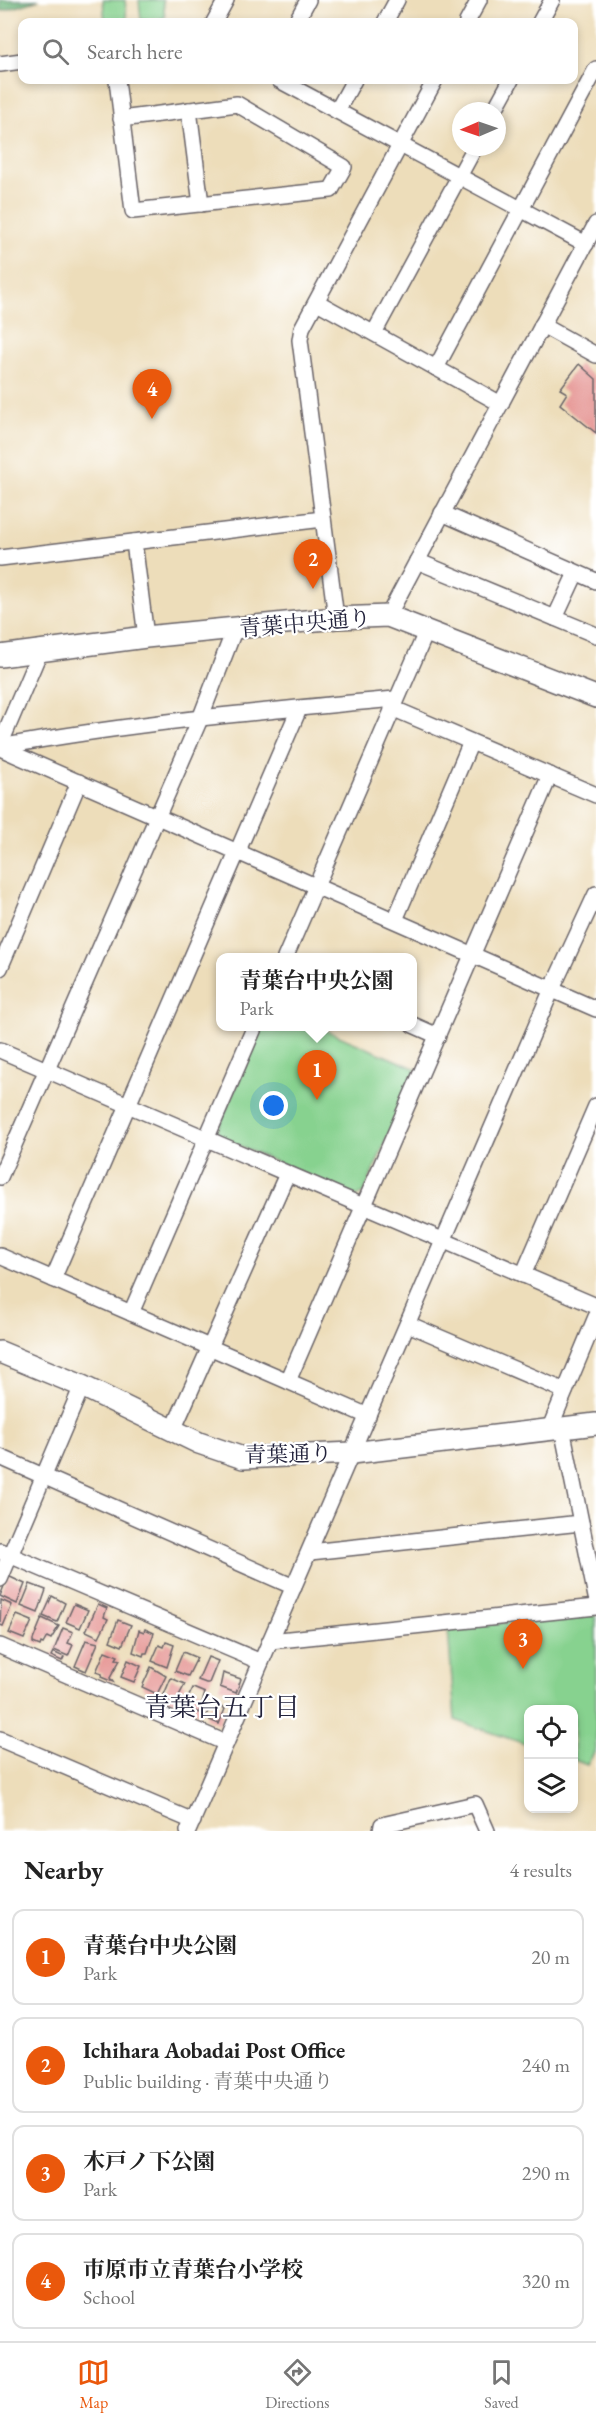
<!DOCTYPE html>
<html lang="en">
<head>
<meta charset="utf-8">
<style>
	body { margin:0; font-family:"EB Garamond","Noto Serif JP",serif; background:#f2f2f2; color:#222 }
	.controls { position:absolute; right:18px; bottom:18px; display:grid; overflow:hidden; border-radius:12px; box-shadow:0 3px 9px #0003 }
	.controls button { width:54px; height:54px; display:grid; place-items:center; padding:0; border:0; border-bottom:2px solid #e0e0e0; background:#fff; color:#222; font:30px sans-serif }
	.compass { position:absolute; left:452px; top:102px; width:54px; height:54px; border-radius:50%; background:#fff; box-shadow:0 3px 9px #0003; rotate:268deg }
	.you { position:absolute; left:274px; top:1106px; width:21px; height:21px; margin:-15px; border:4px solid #fff; border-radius:50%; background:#1a73e8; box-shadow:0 0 0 9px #1a73e833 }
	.badge { display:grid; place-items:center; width:39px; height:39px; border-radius:50%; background:#ea580c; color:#fff; font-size:20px; font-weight:700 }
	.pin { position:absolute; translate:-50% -50px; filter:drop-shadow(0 2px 3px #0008) }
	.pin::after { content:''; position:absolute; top:32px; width:21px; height:18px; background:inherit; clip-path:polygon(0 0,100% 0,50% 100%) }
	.popup { position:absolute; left:216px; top:953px; width:201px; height:78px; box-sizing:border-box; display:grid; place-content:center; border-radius:12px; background:#fff; filter:drop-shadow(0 2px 4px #0005); font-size:20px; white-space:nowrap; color:#767676 }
	.popup b { font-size:22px; color:#222 }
	.popup::after { content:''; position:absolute; left:50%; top:100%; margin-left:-12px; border:12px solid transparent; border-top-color:#fff }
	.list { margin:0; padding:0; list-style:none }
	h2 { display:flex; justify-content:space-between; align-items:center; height:78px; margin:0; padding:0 24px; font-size:26px }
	h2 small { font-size:20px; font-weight:400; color:#767676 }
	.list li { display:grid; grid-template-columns:39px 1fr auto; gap:18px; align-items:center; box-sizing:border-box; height:96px; margin:0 12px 12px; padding:0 12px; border:2px solid #e0e0e0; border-radius:12px }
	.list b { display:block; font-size:22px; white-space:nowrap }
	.list p { margin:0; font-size:20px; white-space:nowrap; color:#767676 }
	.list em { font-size:20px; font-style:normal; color:#767676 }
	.icon { flex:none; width:33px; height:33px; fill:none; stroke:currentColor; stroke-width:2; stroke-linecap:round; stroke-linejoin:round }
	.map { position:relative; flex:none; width:596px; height:1831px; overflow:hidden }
	.search { position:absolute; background:#fff; box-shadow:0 3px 9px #0003; left:18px; right:18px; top:18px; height:66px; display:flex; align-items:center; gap:15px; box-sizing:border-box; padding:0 21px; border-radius:12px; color:#767676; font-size:22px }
	.sheet { height:510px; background:#fff }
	nav { display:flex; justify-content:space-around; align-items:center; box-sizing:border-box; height:84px; border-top:2px solid #e0e0e0; background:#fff; font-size:16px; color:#767676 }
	nav a { display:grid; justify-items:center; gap:3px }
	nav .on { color:#ea580c }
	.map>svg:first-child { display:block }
	.green { fill:#87d28f; stroke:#547a65; stroke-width:1.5 }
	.forest { fill:#6db47a; stroke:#486b5a; stroke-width:1.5 }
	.building { fill:#e79b9a }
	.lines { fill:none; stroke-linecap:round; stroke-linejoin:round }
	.street-casing { stroke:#696367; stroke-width:18 }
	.secondary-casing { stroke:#696367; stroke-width:24 }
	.street { stroke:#fff; stroke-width:15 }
	.secondary { stroke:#fff; stroke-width:21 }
	.labels { text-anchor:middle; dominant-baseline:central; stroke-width:4.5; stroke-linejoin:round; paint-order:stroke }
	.street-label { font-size:22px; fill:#22223b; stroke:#fff }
	.quarter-label { font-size:26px; fill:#22223b; stroke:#fff }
</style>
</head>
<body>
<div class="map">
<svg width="596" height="1831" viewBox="0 0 596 1831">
	<rect width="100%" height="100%" fill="#fff"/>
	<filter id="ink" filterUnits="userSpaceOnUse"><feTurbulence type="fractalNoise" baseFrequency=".0167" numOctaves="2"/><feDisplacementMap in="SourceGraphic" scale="12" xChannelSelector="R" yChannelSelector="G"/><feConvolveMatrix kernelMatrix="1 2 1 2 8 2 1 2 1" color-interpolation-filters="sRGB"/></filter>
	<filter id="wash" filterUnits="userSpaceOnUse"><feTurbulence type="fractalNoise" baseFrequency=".008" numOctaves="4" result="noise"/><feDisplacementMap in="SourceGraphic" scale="24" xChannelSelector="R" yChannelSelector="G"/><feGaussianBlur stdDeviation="1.35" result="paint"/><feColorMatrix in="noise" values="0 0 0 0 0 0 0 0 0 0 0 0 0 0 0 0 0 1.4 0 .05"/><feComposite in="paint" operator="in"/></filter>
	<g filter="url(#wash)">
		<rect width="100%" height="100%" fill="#edddba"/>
		<g class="green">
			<path d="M103 0H125L127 21 105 22Z"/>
			<path d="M139 0H163L165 18 141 20Z"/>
			<path d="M262 1027H318L416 1069 364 1193 356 1197 219 1137 217 1131Z"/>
			<path d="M587 1613 595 1616 596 1621V1750L587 1765 574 1760V1710H528V1745L455 1720 448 1629Z"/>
		</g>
		<path class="forest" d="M0 0H39L3 11 0 10Z"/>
		<g id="blocks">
			<g class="building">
				<path d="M579 364 596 379V433L560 404 567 393 560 389Z"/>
				<path d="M8 1576 25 1584 17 1604 0 1596Z"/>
				<path d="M30 1584 46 1590 38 1613 21 1606Z"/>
				<path d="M52 1596 65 1603 57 1622 43 1616Z"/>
				<path d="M1 1600 12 1605 3 1626 0 1625Z"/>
				<path d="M74 1604 88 1610 80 1628 66 1622Z"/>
				<path d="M98 1604 107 1608 104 1617 108 1619 99 1637 86 1631Z"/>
				<path d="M17 1615 32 1621 24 1639 9 1633Z"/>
				<path d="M42 1618 59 1626 51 1639 47 1637 43 1644 41 1643 40 1646 33 1643V1640Z"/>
				<path d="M118 1620 131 1625 122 1646 110 1641Z"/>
				<path d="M63 1628 73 1632 68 1643 73 1645 68 1656 54 1650Z"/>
				<path d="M145 1629 154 1633 147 1653H144L143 1656 133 1652 139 1630 144 1632Z"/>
				<path d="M86 1640 98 1643 86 1671 75 1666Z"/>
				<path d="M166 1642 174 1645 167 1667 152 1661 159 1645 164 1647Z"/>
				<path d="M105 1651 118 1656 116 1659 120 1660 110 1678 113 1682 101 1677 102 1674 96 1672Z"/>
				<path d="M53 1652 64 1657 62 1661 51 1656Z"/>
				<path d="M183 1652 197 1658 188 1676 175 1671Z"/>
				<path d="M208 1657 218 1661 209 1683H206L198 1680Z"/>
				<path d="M128 1660 141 1666 134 1682 121 1677Z"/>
				<path d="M151 1667 166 1676 157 1694 142 1687Z"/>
				<path d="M223 1673 241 1679 236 1693 220 1687Z"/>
				<path d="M171 1678 185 1684 175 1703 163 1697Z"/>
				<path d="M193 1688 205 1693 199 1713 184 1706Z"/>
				<path d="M212 1703 225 1709 219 1724 205 1718Z"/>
			</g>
		</g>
	</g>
	<g filter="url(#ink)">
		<use href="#blocks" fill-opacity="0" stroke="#696367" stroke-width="1.5"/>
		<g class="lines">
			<g class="street-casing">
				<g id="street">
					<path d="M214 22 226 0"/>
					<path d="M296 22 308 0"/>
					<path d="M385 22 397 0"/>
					<path d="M467 22 479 0"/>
					<path d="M540 22 552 0"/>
					<path d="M0 64 22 61"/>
					<path d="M117 80 133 211 331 190 344 167 237 104 121 119"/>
					<path d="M279 80 586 244"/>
					<path d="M189 110 201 204"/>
					<path d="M337 111 354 80"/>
					<path d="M494 111 511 80"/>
					<path d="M317 302 501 404"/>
					<path d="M542 325 596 355"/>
					<path d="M374 333 475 147"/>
					<path d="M436 368 596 69"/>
					<path d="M442 513 596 581"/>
					<path d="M134 542 146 637"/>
					<path d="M0 558 323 519"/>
					<path d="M417 561 596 635"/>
					<path d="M388 616 596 224"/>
					<path d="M336 618 300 340 302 328 435 80"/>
					<path d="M555 618 576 573"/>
					<path d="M392 708 596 795"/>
					<path d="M0 745 40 651"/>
					<path d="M0 747C130 723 263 711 395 699"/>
					<path d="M0 748 596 1009"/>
					<path d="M395 920 471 742"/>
					<path d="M285 958 427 630"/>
					<path d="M0 968 79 782"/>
					<path d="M413 1025 438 1036"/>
					<path d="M0 1050 596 1306"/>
					<path d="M0 1177 200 719 235 628"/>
					<path d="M0 1256 368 1416"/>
					<path d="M523 1275 596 1106"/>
					<path d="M53 1279 299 709"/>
					<path d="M131 1313 255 1026"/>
					<path d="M408 1324 565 1391"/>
					<path d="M288 1381 550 775"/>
					<path d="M562 1428 596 1597"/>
					<path d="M173 1430 287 1174"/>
					<path d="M549 1430 596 1317"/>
					<path d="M0 1457 294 1587"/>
					<path d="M0 1551 261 1662"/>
					<path d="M310 1552 581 1523"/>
					<path d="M0 1579 82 1386"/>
					<path d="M270 1641 596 1607"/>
					<path d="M0 1646 226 1743"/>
					<path d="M0 1739 193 1821"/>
					<path d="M188 1831 552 989 596 894"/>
					<path d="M381 1831 382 1825 475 1804 487 1831"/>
				</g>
			</g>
			<g class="secondary-casing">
				<g id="secondary">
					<path d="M0 656 146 637 336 618 388 616 596 697"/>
					<path d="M0 1352 82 1386 199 1443 243 1458 352 1453 596 1424"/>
				</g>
			</g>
			<use href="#street" class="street"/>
			<use href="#secondary" class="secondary"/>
		</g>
	</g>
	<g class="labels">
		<g class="street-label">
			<text transform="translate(305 623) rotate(-5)">青葉中央通り</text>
			<text transform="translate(288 1454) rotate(-1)">青葉通り</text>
		</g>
		<g class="quarter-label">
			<text x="222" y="1707">青葉台五丁目</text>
		</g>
	</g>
</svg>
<div class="controls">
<button><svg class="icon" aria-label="locate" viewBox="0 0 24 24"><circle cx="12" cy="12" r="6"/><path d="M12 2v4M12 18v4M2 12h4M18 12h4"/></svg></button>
<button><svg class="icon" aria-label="layers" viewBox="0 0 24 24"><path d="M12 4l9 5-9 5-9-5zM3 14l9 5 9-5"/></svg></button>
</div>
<svg class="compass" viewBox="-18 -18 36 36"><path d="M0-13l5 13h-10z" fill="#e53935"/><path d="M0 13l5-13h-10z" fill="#767676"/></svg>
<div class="you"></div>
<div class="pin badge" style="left:317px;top:1100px">1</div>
<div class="popup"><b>青葉台中央公園</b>Park</div>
<div class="pin badge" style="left:313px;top:589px">2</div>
<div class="pin badge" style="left:523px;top:1669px">3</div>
<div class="pin badge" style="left:152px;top:419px">4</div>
<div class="search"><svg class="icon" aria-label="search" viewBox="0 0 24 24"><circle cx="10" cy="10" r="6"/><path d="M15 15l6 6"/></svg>Search here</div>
</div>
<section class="sheet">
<h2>Nearby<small>4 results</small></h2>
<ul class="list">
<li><span class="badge">1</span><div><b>青葉台中央公園</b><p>Park</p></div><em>20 m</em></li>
<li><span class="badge">2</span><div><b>Ichihara Aobadai Post Office</b><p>Public building · 青葉中央通り</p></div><em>240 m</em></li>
<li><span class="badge">3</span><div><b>木戸ノ下公園</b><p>Park</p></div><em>290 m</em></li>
<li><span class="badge">4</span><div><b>市原市立青葉台小学校</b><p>School</p></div><em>320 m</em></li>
</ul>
</section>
<nav>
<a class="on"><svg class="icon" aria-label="map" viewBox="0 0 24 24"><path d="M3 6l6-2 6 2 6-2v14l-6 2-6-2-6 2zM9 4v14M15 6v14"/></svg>Map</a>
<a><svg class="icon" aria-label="directions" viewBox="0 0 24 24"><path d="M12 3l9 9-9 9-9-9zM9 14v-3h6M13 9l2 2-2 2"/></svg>Directions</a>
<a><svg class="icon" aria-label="saved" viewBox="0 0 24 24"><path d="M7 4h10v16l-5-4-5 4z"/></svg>Saved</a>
</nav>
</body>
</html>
